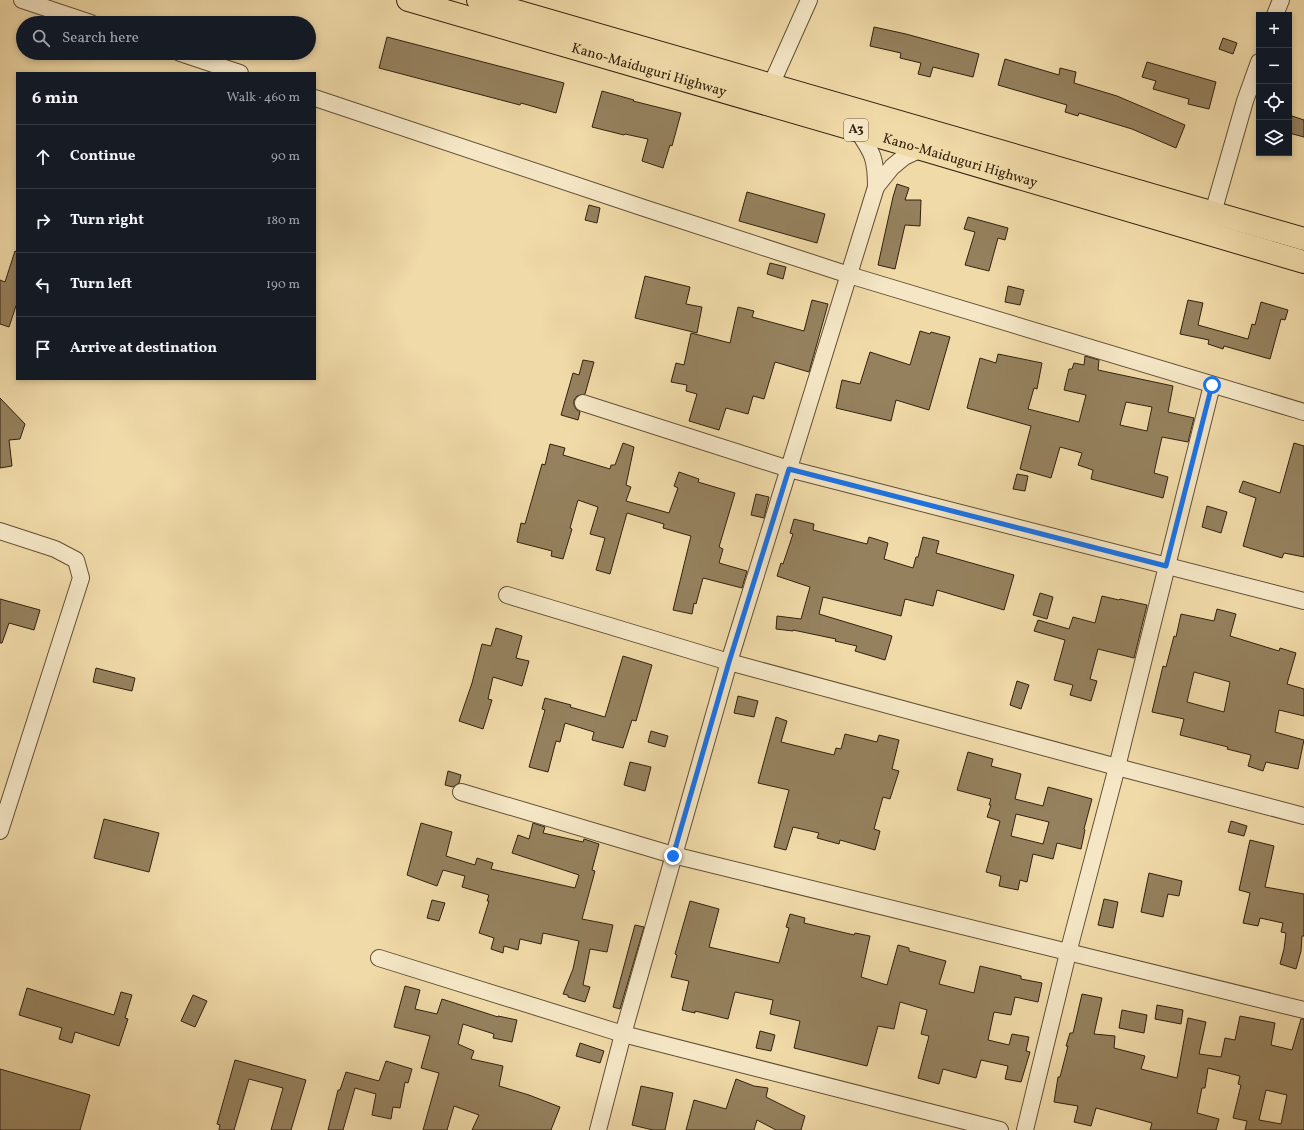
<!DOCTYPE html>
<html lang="en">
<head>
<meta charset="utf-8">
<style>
	body { margin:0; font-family:Vollkorn,serif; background:#242831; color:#f1f3f6 }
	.controls { position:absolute; right:12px; top:12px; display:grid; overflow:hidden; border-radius:0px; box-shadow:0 2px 6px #0003 }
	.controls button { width:36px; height:36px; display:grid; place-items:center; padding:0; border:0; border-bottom:1px solid #363941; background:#171b24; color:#f1f3f6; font:20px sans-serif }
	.stop { position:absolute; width:12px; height:12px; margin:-9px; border:3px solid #1a73e8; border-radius:50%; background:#fff }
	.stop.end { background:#1a73e8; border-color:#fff; box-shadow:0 1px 4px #0008 }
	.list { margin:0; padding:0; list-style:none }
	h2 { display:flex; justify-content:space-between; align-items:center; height:52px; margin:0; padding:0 16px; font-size:17px }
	h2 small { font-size:13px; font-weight:400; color:#9ea1a6 }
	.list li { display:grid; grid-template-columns:26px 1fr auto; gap:12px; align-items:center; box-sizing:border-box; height:64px; padding:0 16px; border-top:1px solid #363941 }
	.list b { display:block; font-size:15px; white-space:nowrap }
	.list em { font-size:13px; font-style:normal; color:#9ea1a6 }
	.icon { flex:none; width:22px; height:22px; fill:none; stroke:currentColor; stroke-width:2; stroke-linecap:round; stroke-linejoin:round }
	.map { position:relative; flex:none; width:1304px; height:1130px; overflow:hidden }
	.search { position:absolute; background:#171b24; box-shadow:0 2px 6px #0003; left:16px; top:16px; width:300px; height:44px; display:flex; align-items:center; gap:10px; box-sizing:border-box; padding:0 14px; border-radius:22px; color:#9ea1a6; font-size:15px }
	.panel { position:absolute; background:#171b24; box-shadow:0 2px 6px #0003; left:16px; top:72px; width:300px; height:308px; border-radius:0px }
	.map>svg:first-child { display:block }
	.building { fill:#95815e; stroke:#32210e; fill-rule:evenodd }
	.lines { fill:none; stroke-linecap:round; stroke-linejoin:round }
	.minor-casing { stroke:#624f34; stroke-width:18 }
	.highway-casing { stroke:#32210e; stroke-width:24 }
	.minor { stroke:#f5e7c6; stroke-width:16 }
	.highway { stroke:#f0daa8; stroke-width:22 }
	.route { stroke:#1a73e8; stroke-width:5 }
	.labels { text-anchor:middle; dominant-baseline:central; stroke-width:4; stroke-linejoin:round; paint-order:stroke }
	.shield { fill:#f5e7c6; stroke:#6c5c45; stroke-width:1 }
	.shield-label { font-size:13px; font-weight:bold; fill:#32210e }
	.street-label { font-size:14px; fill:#32210e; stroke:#f5e7c6 }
</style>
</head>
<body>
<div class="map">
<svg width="1304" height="1130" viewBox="0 0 1304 1130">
	<rect width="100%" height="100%" fill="#f0daa8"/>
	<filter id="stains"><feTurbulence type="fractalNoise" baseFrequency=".005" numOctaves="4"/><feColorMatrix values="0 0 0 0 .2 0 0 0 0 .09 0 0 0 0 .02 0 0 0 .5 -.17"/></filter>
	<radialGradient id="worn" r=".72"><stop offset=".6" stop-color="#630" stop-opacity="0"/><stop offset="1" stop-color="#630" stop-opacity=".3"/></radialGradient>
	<g class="building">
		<path d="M874 27 906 34 979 54 973 77 933 67 930 77 918 74 921 63 900 58 901 53 870 46Z"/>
		<path d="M387 37 564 83 556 113 521 103 520 105 379 68Z"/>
		<path d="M1223 38 1237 43 1233 54 1219 49Z"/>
		<path d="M1005 59 1059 75 1060 68 1076 72 1074 83 1117 96 1185 125 1176 148 1132 129 1079 113 1078 116 1065 112 1067 105 998 85Z"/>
		<path d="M1147 62 1216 82 1209 109 1188 104 1189 99 1153 89 1156 81 1142 77Z"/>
		<path d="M602 91 634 100 633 101 681 113 672 146 670 145 663 168 642 161 648 139 625 134 624 135 592 127Z"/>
		<path d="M1292 116 1304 120V137L1289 133V127Z"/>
		<path d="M897 184 909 188 905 200H921L920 226 905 225 895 269 878 265 893 197Z"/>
		<path d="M747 192 825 214 817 243 739 221Z"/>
		<path d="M589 205 600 208 597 223 585 220Z"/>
		<path d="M968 217 1008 228 1005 240 998 238 989 271 965 265 975 232 964 229Z"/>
		<path d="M15 251 17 252V303L9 327 0 324V280L5 282Z"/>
		<path d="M770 263 786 267 783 279 767 274Z"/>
		<path d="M645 276 690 287 686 304 702 307 697 333 635 318Z"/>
		<path d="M1008 286 1024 290 1020 305 1005 302Z"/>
		<path d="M812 300 828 304 809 372 775 362 764 399 753 396 748 414 726 408 719 430 689 421 697 394 686 391 687 385 671 382 676 363 684 365 691 333 730 343 738 307 754 311 752 317 804 331Z"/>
		<path d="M1188 300 1203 303 1198 325 1248 339 1252 324 1255 325 1261 302 1288 310 1285 320 1281 319 1270 359 1224 346 1223 349 1208 344 1209 340 1180 334Z"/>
		<path d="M920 331 930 334 931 332 950 337 929 410 896 400 891 421 836 408 842 380 860 384 870 352 910 365Z"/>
		<path d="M998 354 1042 363 1037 389 1034 388 1028 409 1079 422 1086 395 1064 390 1069 369H1072L1074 363 1084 365 1085 356 1099 360 1098 370 1173 386 1168 412 1194 418 1188 442 1162 437 1154 473 1168 477 1163 498 1091 479 1093 470 1078 465 1082 453 1060 447 1051 478 1020 469 1031 426 967 408 980 358 996 363ZM1126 402 1152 407 1147 431 1120 425Z"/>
		<path d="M583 360 594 362 585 394 577 396 574 400V405L576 409 580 412 578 420 561 415 573 373 579 375Z"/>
		<path d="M0 398 25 424 20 439 9 440 12 466 0 468Z"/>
		<path d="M623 443 634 447 626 485 631 487 626 501 669 513 678 488 674 486 679 472 699 479 698 482 735 493 719 547 723 549 719 563 747 571 742 588 703 578 696 604 694 603 692 614 673 610 691 536 663 528 664 524 627 513 610 574 596 570 605 538 590 534 598 507 578 500 570 528 572 529 563 559 551 556 552 551 517 542 521 523 525 524 542 464 545 465 550 444 565 448 563 455 610 469 611 465H615Z"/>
		<path d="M1294 443 1304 446V557L1284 553 1282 558 1243 546 1256 498 1239 492 1243 481 1280 493Z"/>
		<path d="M1017 474 1028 476 1025 491 1013 489Z"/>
		<path d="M756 494 769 497 764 518 751 515Z"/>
		<path d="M1207 506 1227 512 1221 533 1202 527Z"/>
		<path d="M794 519 814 524 813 530 867 544 869 537 888 543 884 559 913 568 916 557H918L923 537 939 541 936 553 1014 575 1004 610 937 590 933 606 905 599 901 616 823 597 819 614 892 636 885 660 855 651 857 646 835 641 836 639 793 630V631L776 629 777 616 801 619 810 587 777 576 781 563 783 564 793 534 790 533Z"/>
		<path d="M1040 593 1053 597 1047 619 1033 615Z"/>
		<path d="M1102 596 1119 600 1120 599 1147 605 1134 658 1098 649 1090 679 1097 681 1091 701 1070 695 1073 685 1054 680 1065 640 1034 631 1038 620 1069 629 1073 617 1095 623Z"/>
		<path d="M0 599 40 610 34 630 9 623 2 643H0Z"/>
		<path d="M1217 609 1236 614 1230 636 1279 651 1280 648 1296 653 1287 684 1304 689V716L1279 710 1275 732 1304 740 1298 769 1266 762 1263 771 1248 766 1251 755 1227 749 1228 747 1180 735 1184 719 1152 712 1163 666 1166 667 1174 636 1176 637 1181 614 1214 621ZM1194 672 1230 682 1224 712 1187 702Z"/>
		<path d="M496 628 522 636 516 658 529 661 522 686 493 677 488 699 492 700 483 729 459 721 472 683 482 644 491 646Z"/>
		<path d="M623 656 652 665 636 721 632 720 623 748 592 740 594 732 565 723 560 742 556 741 548 772 529 767 545 710 542 709 545 698 571 705 570 707 605 717Z"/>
		<path d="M96 668 135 678 132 691 93 682Z"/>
		<path d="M1017 681 1029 685 1021 709 1010 705Z"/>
		<path d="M738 696 758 701 754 717 734 713Z"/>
		<path d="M776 717 787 721 781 742 834 755 836 748 841 749 845 734 877 742 879 735 899 740 892 769 899 771 890 799 883 797 874 829 880 831 875 850 840 840 839 844 817 838 819 833 793 827 786 850 774 847 789 790 758 783Z"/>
		<path d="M651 731 668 736 665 747 648 742Z"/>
		<path d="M968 752 993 759 991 766 1021 774 1015 799 1043 806 1048 787 1092 799 1084 829 1085 830 1081 849 1057 843 1053 859 1033 854 1027 882 1020 880 1018 890 999 886 1001 876 986 872 1000 821 987 817 991 805H989L991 799 957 790ZM1016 814 1049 822 1043 844 1011 836Z"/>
		<path d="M630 762 651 767 645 791 624 785Z"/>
		<path d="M448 771 461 775 459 783 453 787 445 785Z"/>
		<path d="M104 819 159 833 149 872 94 858Z"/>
		<path d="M1231 821 1247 826 1244 836 1228 832Z"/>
		<path d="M421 823 452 832 446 856 475 865 477 858 493 863 491 869 575 888 579 875 512 853 518 835 529 839 533 823 545 827 543 833 583 842 584 839 599 844 592 870 595 871 582 919 613 925 607 952 590 949 583 985 590 987 585 1002 568 997V995L563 994 573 969 579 941 543 933 541 944 520 939 518 950 504 946 503 953 491 949 494 938 479 933 489 901H487L489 895 462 887 465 876 443 870 437 886 407 875Z"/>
		<path d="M1250 840 1274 846 1265 887 1304 894V936H1302L1301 951 1296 969 1280 964 1284 949 1286 933 1281 932 1283 923 1260 918 1258 926 1243 923 1250 893 1239 890Z"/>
		<path d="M1149 873 1182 881 1179 896 1168 894 1163 917 1141 912Z"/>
		<path d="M1104 899 1118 902 1113 928 1098 925Z"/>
		<path d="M432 900 445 903 439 921 427 918Z"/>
		<path d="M690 901 719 909 709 947 779 963 789 928 786 927 790 914 805 918 804 923 854 935 855 933 870 936 861 977 887 985 898 945 909 948V951L946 961 939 984 974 993 980 966 1021 976V979L1042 983 1038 1002 1015 997 1011 1015 994 1012 988 1040 1009 1045 1012 1034 1029 1037 1026 1051 1030 1052 1021 1082 1005 1079 1008 1066 981 1060 976 1078 943 1069 939 1084 918 1078 929 1036 921 1034 927 1010 900 1002 894 1029 878 1026 867 1066 794 1048 800 1021 770 1014 773 1000 735 992 728 1019 695 1011V1013L682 1010 689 981 671 977 677 955 675 954Z"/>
		<path d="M635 925 644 927 620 1009 613 1007Z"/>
		<path d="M405 986 420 990 415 1009 437 1014 442 999 498 1017V1016L517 1020 512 1042 493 1038 494 1034 463 1024 458 1044 474 1051 471 1059 503 1066 499 1086 529 1095 560 1107 551 1130H472L479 1115 454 1106 447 1130H423L439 1073 421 1068 430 1036 394 1027Z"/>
		<path d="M27 988 114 1015 121 992 132 995 125 1018 128 1019 119 1046 75 1032 72 1043 59 1039 62 1028 19 1015Z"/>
		<path d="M1082 994 1102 998 1094 1034 1115 1036 1114 1048 1145 1056 1141 1069 1177 1078 1188 1018 1206 1022 1199 1054 1221 1057 1225 1038 1235 1040 1240 1016 1275 1023 1271 1045 1292 1050 1301 1019H1304V1130H1245L1247 1121 1233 1118 1241 1085 1238 1084 1240 1076 1208 1068 1205 1088H1202L1197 1113 1219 1119 1216 1130H1150L1152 1123 1096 1108 1091 1126 1074 1122 1078 1106 1054 1102 1058 1077H1060L1068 1046H1066L1070 1033H1073ZM1266 1090 1287 1095 1281 1124 1259 1120Z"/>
		<path d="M193 995 207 1001 195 1027 181 1021Z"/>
		<path d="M1157 1005 1183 1010 1181 1024 1155 1019Z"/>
		<path d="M1122 1010 1147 1015 1144 1033 1119 1028Z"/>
		<path d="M760 1031 775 1035 771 1051 756 1048Z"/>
		<path d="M580 1043 604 1051 600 1063 576 1056Z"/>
		<path d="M235 1060 306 1080 291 1130H271L283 1088 249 1079 234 1130H219L220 1125 217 1124Z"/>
		<path d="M386 1061 412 1069 408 1083 405 1082 400 1108 393 1107 391 1119 372 1115 376 1094 355 1088 343 1130H328L338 1090H340L346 1072 379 1081Z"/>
		<path d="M0 1069 90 1095 80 1130H0Z"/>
		<path d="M736 1079 754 1086 768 1088 766 1097 800 1114 805 1116 801 1130H776L757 1120 754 1130H686L694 1100 726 1109Z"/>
		<path d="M641 1086 673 1093 665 1130H653L632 1125Z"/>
	</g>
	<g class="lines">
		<g class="minor-casing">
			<g id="minor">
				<path d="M22 0 91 23"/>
				<path d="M1275 15 1281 0"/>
				<path d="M180 53 240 73"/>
				<path d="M771 85 809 0"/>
				<path d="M315 98 644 208 849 275 1304 412"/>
				<path d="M876 187 892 167 904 157 921 149"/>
				<path d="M1210 223 1245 101 1259 62"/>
				<path d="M583 403 789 469 1304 601"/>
				<path d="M0 531 55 549 76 560 81 578 0 831"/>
				<path d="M507 595 729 662 1117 767 1304 816"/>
				<path d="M461 792 673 855 1304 1010"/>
				<path d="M379 958 623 1034 1000 1130"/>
				<path d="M598 1130 623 1034 729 662 876 187C876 159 873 153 857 130"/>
				<path d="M1025 1130 1068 953 1117 767 1212 385"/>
			</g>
		</g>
		<g class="highway-casing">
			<g id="highway">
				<path id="s1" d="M408 0 921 149 1304 262"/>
				<path d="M478 0 1304 239"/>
			</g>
		</g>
		<use href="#minor" class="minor"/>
		<use href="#highway" class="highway"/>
	</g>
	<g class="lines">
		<path class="route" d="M673 856 729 662 789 469 1166 566 1212 385"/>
	</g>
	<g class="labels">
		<rect class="shield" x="844" y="119" width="24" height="22" rx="3"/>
		<g class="shield-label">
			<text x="856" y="130">A3</text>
		</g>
		<g class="street-label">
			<text stroke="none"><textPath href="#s1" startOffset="251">Kano-Maiduguri Highway</textPath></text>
			<text stroke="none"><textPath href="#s1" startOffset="575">Kano-Maiduguri Highway</textPath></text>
		</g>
	</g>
	<rect width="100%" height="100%" filter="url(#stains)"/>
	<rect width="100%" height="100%" fill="url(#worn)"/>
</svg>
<div class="controls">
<button>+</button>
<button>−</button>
<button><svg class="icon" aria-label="locate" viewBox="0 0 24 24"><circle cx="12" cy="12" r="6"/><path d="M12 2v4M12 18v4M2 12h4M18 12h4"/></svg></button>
<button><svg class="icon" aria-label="layers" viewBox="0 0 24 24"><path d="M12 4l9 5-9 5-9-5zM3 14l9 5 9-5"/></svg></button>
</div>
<div class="stop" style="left:1212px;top:385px"></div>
<div class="stop end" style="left:673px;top:856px"></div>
<div class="search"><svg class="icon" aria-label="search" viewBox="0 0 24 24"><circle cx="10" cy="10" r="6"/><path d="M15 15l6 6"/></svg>Search here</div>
<section class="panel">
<h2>6 min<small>Walk · 460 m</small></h2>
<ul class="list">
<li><svg class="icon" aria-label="ahead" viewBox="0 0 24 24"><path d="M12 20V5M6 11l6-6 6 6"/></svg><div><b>Continue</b></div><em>90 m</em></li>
<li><svg class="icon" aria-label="right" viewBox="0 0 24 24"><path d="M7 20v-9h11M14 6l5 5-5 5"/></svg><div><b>Turn right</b></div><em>180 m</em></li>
<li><svg class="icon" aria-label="left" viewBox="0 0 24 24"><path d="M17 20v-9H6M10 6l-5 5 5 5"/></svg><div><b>Turn left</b></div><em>190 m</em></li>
<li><svg class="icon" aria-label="arrive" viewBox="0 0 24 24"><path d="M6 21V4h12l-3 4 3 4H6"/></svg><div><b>Arrive at destination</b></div></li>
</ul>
</section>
</div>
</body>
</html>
